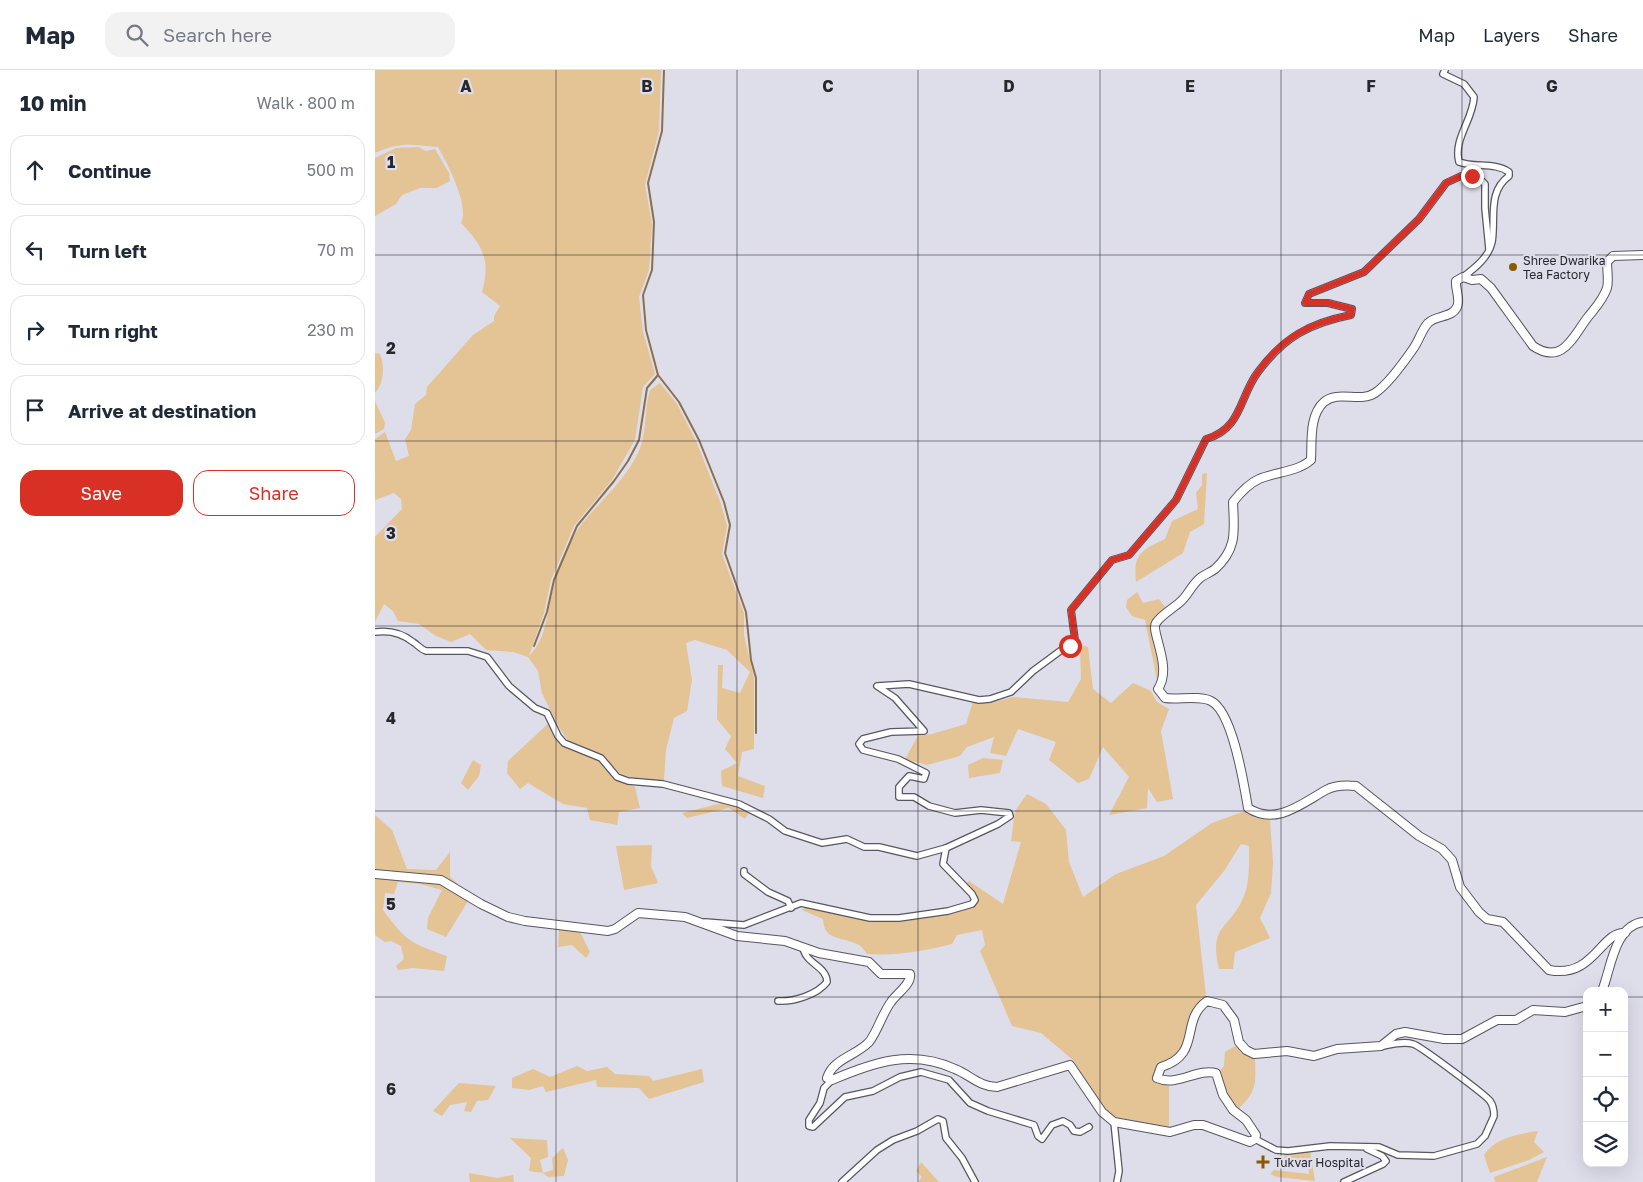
<!DOCTYPE html>
<html lang="en">
<head>
<meta charset="utf-8">
<style>
	body { margin:0; font-family:"Golos Text",sans-serif; background:#f2f2f3; color:#1f2937 }
	.controls { position:absolute; right:15px; bottom:15px; display:grid; overflow:hidden; border-radius:10px; box-shadow:0 5px 20px #0002 }
	.controls button { width:45px; height:45px; display:grid; place-items:center; padding:0; border:0; border-bottom:1px solid #e0e1e3; background:#fff; color:#1f2937; font:25px sans-serif }
	.stop { position:absolute; width:15px; height:15px; margin:-11px; border:4px solid #d93025; border-radius:50%; background:#fff }
	.stop.end { background:#d93025; border-color:#fff; box-shadow:0 1px 5px #0008 }
	.list { margin:0; padding:0; list-style:none }
	h2 { display:flex; justify-content:space-between; align-items:center; height:65px; margin:0; padding:0 20px; font-size:21px }
	h2 small { font-size:16px; font-weight:400; color:#747a83 }
	.list li { display:grid; grid-template-columns:32px 1fr auto; gap:15px; align-items:center; box-sizing:border-box; height:70px; margin:0 10px 10px; padding:0 10px; border:1px solid #e0e1e3; border-radius:15px }
	.list b { display:block; font-size:19px; white-space:nowrap }
	.list em { font-size:16px; font-style:normal; color:#747a83 }
	.actions { display:flex; gap:10px; padding:15px 20px }
	.actions a { flex:1; padding:11px 0; border:1px solid #d93025; border-radius:15px; text-align:center; font-size:18px; color:#d93025 }
	.actions .main { background:#d93025; color:#fff }
	.icon { flex:none; width:28px; height:28px; fill:none; stroke:currentColor; stroke-width:2; stroke-linecap:round; stroke-linejoin:round }
	.map { position:relative; flex:none; width:1268px; height:1112px; overflow:hidden }
	header { display:flex; align-items:center; gap:30px; box-sizing:border-box; height:70px; padding:0 25px; background:#fff; border-bottom:1px solid #e0e1e3 }
	header strong { font-size:24px }
	nav { display:flex; gap:28px; margin-inline-start:auto; font-size:18px }
	.search { width:350px; height:45px; background:#f2f2f3; display:flex; align-items:center; gap:12px; box-sizing:border-box; padding:0 18px; border-radius:15px; color:#747a83; font-size:19px }
	main { display:flex }
	aside { flex:1; background:#fff }
	.map>svg:first-child { display:block }
	.green { fill:#e4c395 }
	.lines { fill:none; stroke-linecap:round; stroke-linejoin:round }
	.stream { stroke:#8b704d; stroke-width:2 }
	.street-casing { stroke:#575662; stroke-width:8 }
	.secondary-casing { stroke:#575662; stroke-width:10 }
	.street { stroke:#fff; stroke-width:5.5 }
	.secondary { stroke:#fff; stroke-width:8 }
	.route { stroke:#d93025; stroke-width:6 }
	.grid { fill:none; stroke:#27262b; stroke-width:1; stroke-opacity:0.55 }
	.poi-dot { fill:#895b00; stroke:#deddea; stroke-width:2 }
	.labels { text-anchor:middle; dominant-baseline:central; stroke-width:4.5; stroke-linejoin:round; paint-order:stroke }
	.poi-label { font-size:12px; fill:#27262b; stroke:#deddea; text-anchor:start }
	.grid-label { font-size:16px; text-anchor:middle; font-weight:bold; fill:#27262b; stroke:#deddea; stroke-width:4.5; stroke-linejoin:round; paint-order:stroke }
</style>
</head>
<body>
<header>
<strong>Map</strong>
<div class="search"><svg class="icon" aria-label="search" viewBox="0 0 24 24"><circle cx="10" cy="10" r="6"/><path d="M15 15l6 6"/></svg>Search here</div>
<nav><a>Map</a><a>Layers</a><a>Share</a></nav>
</header>
<main>
<aside>
<h2>10 min<small>Walk · 800 m</small></h2>
<ul class="list">
<li><svg class="icon" aria-label="ahead" viewBox="0 0 24 24"><path d="M12 20V5M6 11l6-6 6 6"/></svg><div><b>Continue</b></div><em>500 m</em></li>
<li><svg class="icon" aria-label="left" viewBox="0 0 24 24"><path d="M17 20v-9H6M10 6l-5 5 5 5"/></svg><div><b>Turn left</b></div><em>70 m</em></li>
<li><svg class="icon" aria-label="right" viewBox="0 0 24 24"><path d="M7 20v-9h11M14 6l5 5-5 5"/></svg><div><b>Turn right</b></div><em>230 m</em></li>
<li><svg class="icon" aria-label="arrive" viewBox="0 0 24 24"><path d="M6 21V4h12l-3 4 3 4H6"/></svg><div><b>Arrive at destination</b></div></li>
</ul>
<div class="actions"><a class="main">Save</a><a>Share</a></div>
</aside>
<div class="map">
<svg width="1268" height="1112" viewBox="0 0 1268 1112">
	<rect width="100%" height="100%" fill="#deddea"/>
	<g class="green">
		<path d="M0 0H286L284 61 270 115 277 154 274 200 264 227 268 262 280 304 268 317 260 370 237 410 199 456 176 510 169 543 154 586C173 569 173 534 180 511 184 497 197 467 206 455 225 431 249 412 263 383 272 365 269 340 275 320L285 313 302 334 321 371 346 434 352 456 347 484 369 543V565L379 608V679L367 682 363 706 390 716 388 728 347 716 346 701 362 693 350 679 356 666 342 649 343 595H348L347 618 365 623 375 602 352 580 320 570 311 573 317 610 312 641 299 648 291 680 289 710H264L246 704 221 682 194 672 183 656 167 623 163 601 153 587 138 582 111 580 95 564 76 572 61 566 44 554 23 551 18 541 9 534 0 552V467L27 439 26 429 19 423 0 430V369L10 362 21 391 34 386 30 369 36 360 40 334 51 325 52 317 98 265 119 251V246L125 236 107 222C116 190 108 176 86 153 95 136 72 93 63 77 36 75 27 71 0 83Z"/>
		<path d="M43 77 51 81 60 79 74 103 75 111 62 118H45L27 125 21 134 0 146V88L21 78Z"/>
		<path d="M0 283 5 284C10 296 9 313 0 323Z"/>
		<path d="M0 331 10 353 9 359 0 364Z"/>
		<path d="M832 403 829 454 815 462 808 483 761 512C758 483 766 481 790 469L797 451 823 439 821 423 827 415V404Z"/>
		<path d="M762 522 768 533 784 529 791 538C763 565 787 563 786 591 786 599 784 608 783 615L770 550 757 546 751 537 752 530Z"/>
		<path d="M705 575 713 577 718 619 736 633 758 613 776 621 782 632 794 639 786 661 798 729 782 732 773 718 772 738 734 745 754 707 728 677 714 709 703 713 674 690 681 672 643 659 631 686 615 683 619 667 592 677 585 686 552 695 530 689 543 666 557 664 591 654 598 631 619 632 638 627 693 632 706 609Z"/>
		<path d="M175 652 187 674 196 680 223 689 229 698 240 708 260 717 265 738 244 742 242 755 215 750 212 738 188 734 153 713 145 719 132 703 133 691Z"/>
		<path d="M608 688 628 690 625 703 594 708 593 695Z"/>
		<path d="M98 690 106 695 104 706 93 720 86 713Z"/>
		<path d="M652 724 671 734 691 760 694 792 708 827 741 804 789 786 837 753 870 741 880 748 895 750 898 793 896 823 885 848 895 868 860 882 858 899H844C833 854 855 860 869 826 875 811 874 792 874 776L866 774 849 801 821 835 831 926 824 934 807 980 781 1006 785 1013 794 1016V1057L776 1056 739 1047 718 1027 699 991 666 963 637 956 605 881 610 875 607 860 582 865 577 874C548 881 522 886 492 884 490 881 487 877 484 875 468 866 449 872 448 849L427 840 432 836 494 851 525 852 587 841 599 836 603 830 599 822 590 815 594 811 628 834 646 772 636 771 640 741Z"/>
		<path d="M351 732 374 742 370 749 354 738 312 748 307 743Z"/>
		<path d="M0 745 17 760 32 799 61 800 75 782V807L83 814 80 816 0 800Z"/>
		<path d="M277 775 276 796 283 813 249 820 241 776Z"/>
		<path d="M0 806 54 811 67 815 93 831 71 867 52 859 53 848 67 820 45 814 23 812 19 824 10 823 8 840C31 871 35 873 72 886L69 901 38 898 23 900 21 896 29 889 26 876 16 871 10 872 0 865Z"/>
		<path d="M184 858 205 862 215 882 211 888 197 875 183 877Z"/>
		<path d="M862 975 866 982 880 988C881 1014 882 1022 862 1040L851 1025 843 1002 849 996 850 982Z"/>
		<path d="M202 996 212 1001 232 997 240 1004 274 1006 278 1011 327 999 329 1012 274 1029 264 1018 222 1017 221 1010 171 1022 168 1016 154 1020 137 1018V1008L158 999 175 1007Z"/>
		<path d="M84 1013 121 1016 113 1030 102 1031 96 1042 89 1041 92 1032 75 1035 67 1046 58 1041Z"/>
		<path d="M1163 1061 1159 1072 1169 1082 1154 1090 1115 1103 1109 1085C1120 1068 1143 1064 1163 1061Z"/>
		<path d="M135 1068 172 1070 173 1087 165 1090 168 1103 178 1100 177 1088 188 1078 193 1090 189 1106 173 1107 168 1103 154 1101 156 1088Z"/>
		<path d="M935 1081 940 1111 902 1107 895 1104 899 1100 934 1104 933 1090 910 1091 909 1084Z"/>
		<path d="M1172 1087 1162 1112H1120L1119 1107Z"/>
		<path d="M546 1092 564 1112H543L547 1107 541 1101Z"/>
		<path d="M94 1103 122 1108 138 1105 139 1112H95Z"/>
	</g>
	<g class="lines">
		<g class="stream">
			<path d="M289 0 287 61 273 113 279 152 277 200 268 225 271 260 283 305 304 332 324 370 349 432 355 455 350 483 371 542 376 590 381 608V663"/>
			<path d="M159 576 172 542 179 510 202 456 239 411 253 391 264 370 272 318 283 305"/>
		</g>
		<g class="street-casing">
			<g id="street">
				<path d="M1070 0 1068 4 1089 14 1099 27C1098 50 1078 69 1084 92 1100 98 1120 92 1134 102V106C1112 122 1121 149 1117 172 1114 187 1100 198 1088 207"/>
				<path d="M0 562C14 560 27 563 38 572 43 575 45 579 51 581H93L112 587 134 616 160 638 172 643 183 666 189 673 226 688 242 707 253 711 288 714 364 734 394 749 410 761 447 773 472 769 489 777H504L542 786 571 778 623 754 635 746 634 743 606 740 580 743 554 736 539 727H524V717L534 706 549 709 551 703 523 689 488 680 484 674 488 669 516 662 549 661 520 628 502 616 534 614 604 630 615 629 636 622 658 601 700 570 696 540 737 490 754 485 801 430 831 369C867 359 864 327 883 302 909 267 935 253 976 245L977 239 953 233H930L934 224 989 202 1044 149 1071 113 1086 106 1103 107 1110 114V138L1114 179"/>
				<path d="M369 801V804L393 822 413 831 416 838"/>
				<path d="M330 852 369 855 426 833 495 848H524L573 841 597 834 600 830 597 824 568 794 571 778"/>
				<path d="M403 931C418 932 442 925 452 912 452 896 430 894 428 877"/>
				<path d="M457 1010 449 1018 445 1033 434 1050V1056L438 1057 470 1027 498 1021 525 1007 546 1002 574 1010 595 1033 613 1041 659 1055 663 1066 667 1069 677 1055 688 1051 695 1055 699 1061 705 1062 714 1057"/>
				<path d="M739 1052 744 1101 742 1112"/>
				<path d="M880 1069 901 1080 913 1081 955 1076 1004 1077 1023 1085 1059 1086 1102 1074 1110 1066 1119 1046C1119 1041 1118 1035 1115 1031 1112 1026 1044 975 1038 974 1029 971 1018 974 1008 976"/>
				<path d="M467 1112 502 1080 518 1070 542 1061 563 1049 568 1051 571 1068 587 1088 600 1112"/>
				<path d="M969 1112 1008 1094 1011 1091 1007 1086 992 1079"/>
			</g>
		</g>
		<g class="secondary-casing">
			<g id="secondary">
				<path d="M0 804 66 810 106 834 133 847 150 851 233 861 240 859 263 843 310 847 362 866 410 871 444 883 494 892 506 904H535C537 914 521 924 516 932 508 942 500 967 493 973 480 986 458 989 452 1008L457 1010C499 992 537 979 580 999 595 1005 605 1017 622 1017L695 995 727 1042 739 1052 795 1062 819 1055H828L875 1072 880 1069 881 1065 871 1050 858 1040 848 1025 841 1003C822 998 802 1017 782 1008L786 997C828 984 804 951 832 931L848 935 859 950 864 972 871 980 879 984 912 981 939 986 962 979 1006 976 1021 964 1030 962 1069 969H1087L1122 950H1141L1158 940 1190 942 1212 936"/>
				<path d="M1250 863C1226 861 1219 909 1174 900L1128 852 1112 849 1104 842 1085 817 1077 790 1067 779 1044 766 981 716C971 715 960 715 951 720 926 734 901 756 873 738 869 715 858 642 836 631 824 625 803 630 790 628L783 619C798 597 775 561 781 553 786 545 797 539 804 533 812 527 816 516 824 509 828 505 835 503 840 499 863 478 859 460 858 432 865 423 873 414 884 409 901 402 922 402 936 390 937 372 934 345 949 332 963 320 985 333 1000 323 1012 315 1029 292 1038 279 1044 271 1046 261 1053 253 1061 245 1077 248 1082 237 1086 229 1080 220 1081 211L1088 207 1097 210 1106 209 1116 218 1158 276C1188 296 1198 266 1213 247 1220 238 1228 230 1232 218 1234 211 1232 200 1232 192L1238 186 1268 185"/>
				<path d="M1227 921C1236 899 1239 856 1268 852"/>
			</g>
		</g>
		<use href="#street" class="street"/>
		<use href="#secondary" class="secondary"/>
	</g>
	<g class="lines">
		<path class="route" d="M695 576 700 570 696 540 737 490 754 485 801 430 831 369C867 359 864 327 883 302 908 267 935 253 976 245L977 239 953 233H930L934 224 989 202 1044 149 1071 113 1086 106H1097"/>
	</g>
	<path class="grid" d="M181 0V1112M362 0V1112M543 0V1112M725 0V1112M906 0V1112M1087 0V1112M0 185H1268M0 371H1268M0 556H1268M0 741H1268M0 927H1212M1249 927H1268"/>
	<g class="poi-dot">
		<circle cx="1138" cy="197" r="5"/>
		<path d="M885.5 1084.5h5v5h5v5h-5v5h-5v-5h-5v-5h5z"/>
	</g>
	<g class="labels">
		<g class="poi-label">
			<text x="1148" y="190">Shree Dwarika<tspan x="1148" dy="14">Tea Factory</tspan></text>
			<text x="899" y="1092">Tukvar Hospital</text>
		</g>
	</g>
	<g class="grid-label">
		<text x="91" y="22">A</text>
		<text x="272" y="22">B</text>
		<text x="453" y="22">C</text>
		<text x="634" y="22">D</text>
		<text x="815" y="22">E</text>
		<text x="996" y="22">F</text>
		<text x="1177" y="22">G</text>
		<text x="16" y="98">1</text>
		<text x="16" y="284">2</text>
		<text x="16" y="469">3</text>
		<text x="16" y="654">4</text>
		<text x="16" y="840">5</text>
		<text x="16" y="1025">6</text>
	</g>
</svg>
<div class="controls">
<button>+</button>
<button>−</button>
<button><svg class="icon" aria-label="locate" viewBox="0 0 24 24"><circle cx="12" cy="12" r="6"/><path d="M12 2v4M12 18v4M2 12h4M18 12h4"/></svg></button>
<button><svg class="icon" aria-label="layers" viewBox="0 0 24 24"><path d="M12 4l9 5-9 5-9-5zM3 14l9 5 9-5"/></svg></button>
</div>
<div class="stop" style="left:695px;top:576px"></div>
<div class="stop end" style="left:1097px;top:106px"></div>
</div>
</main>
</body>
</html>
